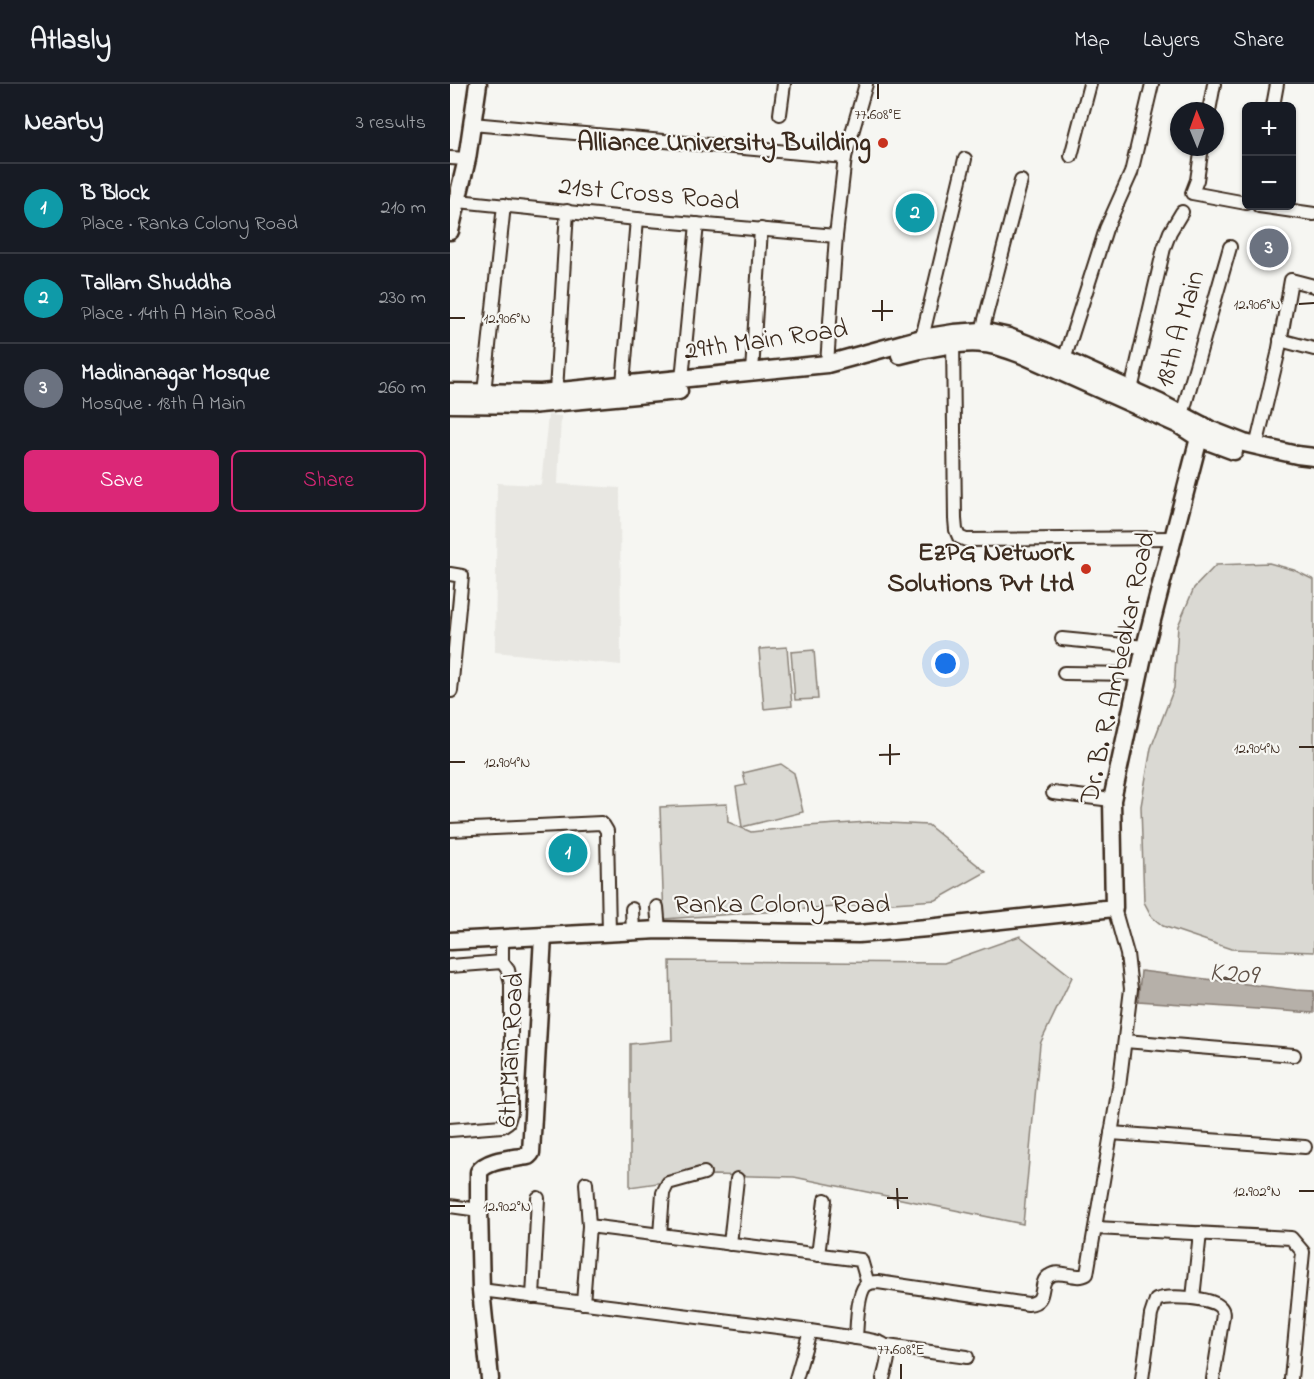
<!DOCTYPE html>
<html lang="en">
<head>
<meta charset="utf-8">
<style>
	body { margin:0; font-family:"Indie Flower",sans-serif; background:#242831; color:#f1f3f6 }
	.controls { position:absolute; right:18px; top:18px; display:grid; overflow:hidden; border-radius:9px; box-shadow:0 2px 4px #0004 }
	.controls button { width:54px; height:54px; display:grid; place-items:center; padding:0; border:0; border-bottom:2px solid #363941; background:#171b24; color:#f1f3f6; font:30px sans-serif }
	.compass { position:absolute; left:720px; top:18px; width:54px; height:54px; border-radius:50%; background:#171b24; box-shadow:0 2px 4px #0004; rotate:359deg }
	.you { position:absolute; left:496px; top:580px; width:21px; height:21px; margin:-15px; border:4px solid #fff; border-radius:50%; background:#1a73e8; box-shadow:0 0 0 9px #1a73e833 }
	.badge { display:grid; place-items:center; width:39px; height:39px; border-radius:50%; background:#db2777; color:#fff; font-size:20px; font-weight:700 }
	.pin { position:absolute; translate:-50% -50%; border:3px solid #fff; box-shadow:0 2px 6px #0006 }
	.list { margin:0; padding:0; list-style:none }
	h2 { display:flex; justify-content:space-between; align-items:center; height:78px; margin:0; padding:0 24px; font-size:26px }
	h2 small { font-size:20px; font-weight:400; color:#9ea1a6 }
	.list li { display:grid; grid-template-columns:39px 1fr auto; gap:18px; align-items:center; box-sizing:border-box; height:90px; padding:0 24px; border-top:2px solid #363941 }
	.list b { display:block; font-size:22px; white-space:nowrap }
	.list p { margin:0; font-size:20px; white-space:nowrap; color:#9ea1a6 }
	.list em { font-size:20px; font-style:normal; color:#9ea1a6 }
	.actions { display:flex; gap:12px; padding:18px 24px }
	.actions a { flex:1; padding:14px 0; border:2px solid #db2777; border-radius:9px; text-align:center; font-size:21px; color:#db2777 }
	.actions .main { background:#db2777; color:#fff }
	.map { position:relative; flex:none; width:864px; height:1295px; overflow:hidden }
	header { display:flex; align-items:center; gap:36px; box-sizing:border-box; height:84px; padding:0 30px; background:#171b24; border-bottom:2px solid #363941 }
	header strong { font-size:28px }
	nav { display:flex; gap:33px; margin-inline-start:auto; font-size:21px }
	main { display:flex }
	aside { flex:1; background:#171b24 }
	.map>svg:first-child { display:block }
	.built { fill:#e8e7e2 }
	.green { fill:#dad9d3; stroke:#8a8278; stroke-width:1.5 }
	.water { fill:#b6b0a9; stroke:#857a71; stroke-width:1.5 }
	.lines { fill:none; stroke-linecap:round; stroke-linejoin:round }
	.street-casing { stroke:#3b2a1e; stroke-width:16 }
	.secondary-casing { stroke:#3b2a1e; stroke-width:21 }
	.street { stroke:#f6f6f2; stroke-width:12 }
	.secondary { stroke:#f6f6f2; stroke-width:16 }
	.ticks { fill:none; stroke:#3b2a1e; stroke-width:2 }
	.poi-dot { fill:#c8321e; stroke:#f6f6f2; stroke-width:2 }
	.labels { text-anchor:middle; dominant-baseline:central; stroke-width:4.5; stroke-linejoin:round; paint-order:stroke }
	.poi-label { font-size:27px; font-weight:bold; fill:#3b2a1e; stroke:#f6f6f2; text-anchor:end }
	.street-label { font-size:27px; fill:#3b2a1e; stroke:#f6f6f2 }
	.water-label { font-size:28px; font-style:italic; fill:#605248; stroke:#f6f6f2 }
	.ticks-label { font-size:15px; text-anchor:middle; fill:#3b2a1e; stroke:#f6f6f2; stroke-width:4.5; stroke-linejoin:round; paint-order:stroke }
</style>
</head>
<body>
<header>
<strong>Atlasly</strong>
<nav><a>Map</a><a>Layers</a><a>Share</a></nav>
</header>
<main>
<aside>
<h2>Nearby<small>3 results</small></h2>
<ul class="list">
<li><span class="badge" style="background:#0f9aa8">1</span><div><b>B Block</b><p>Place · Ranka Colony Road</p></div><em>210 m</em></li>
<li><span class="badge" style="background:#0f9aa8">2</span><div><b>Tallam Shuddha</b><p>Place · 14th A Main Road</p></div><em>230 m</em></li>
<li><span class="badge" style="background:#6b7280">3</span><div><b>Madinanagar Mosque</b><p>Mosque · 18th A Main</p></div><em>260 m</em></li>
</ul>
<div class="actions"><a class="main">Save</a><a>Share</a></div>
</aside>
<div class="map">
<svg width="864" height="1295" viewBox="0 0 864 1295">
	<rect width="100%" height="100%" fill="#f6f6f2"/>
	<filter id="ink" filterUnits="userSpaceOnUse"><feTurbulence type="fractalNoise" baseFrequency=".0167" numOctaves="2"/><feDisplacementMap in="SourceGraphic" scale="12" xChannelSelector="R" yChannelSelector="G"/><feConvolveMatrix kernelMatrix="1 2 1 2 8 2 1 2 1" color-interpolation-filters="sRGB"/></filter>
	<g filter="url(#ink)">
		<path class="built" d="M98 331 111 332 108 400 170 404 171 581 45 568 47 399 91 401Z"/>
		<g class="green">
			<path d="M819 479 844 486 864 496V868L781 865 713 842 702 833 694 818 691 722 701 664 724 604 728 542 744 504 766 481Z"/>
			<path d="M337 563 342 622 314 625 309 565Z"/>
			<path d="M364 566 368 615 345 616 341 568Z"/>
			<path d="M331 680 344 689 353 728 292 743 286 703 296 701 293 689Z"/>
			<path d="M277 720 278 738 301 748 357 742 418 738 478 741 536 788 486 816 214 835 210 723Z"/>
			<path d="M570 852 622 893 590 960 573 1140 344 1093 264 1091 180 1103V960L222 956 220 877 494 879Z"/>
		</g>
		<path class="water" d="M691 887 846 906 864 907V929L688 917Z"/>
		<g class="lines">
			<g class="street-casing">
				<g id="street">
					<path d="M823 22 827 0"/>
					<path d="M759 27 764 0"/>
					<path d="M330 30 334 0"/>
					<path d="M22 40 395 73"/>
					<path d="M752 63 747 96 742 109 796 119"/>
					<path d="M621 72 640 0"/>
					<path d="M0 74 17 75"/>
					<path d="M8 117 187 135 386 152"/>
					<path d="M809 122 864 130"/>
					<path d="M532 247 571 97"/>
					<path d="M503 253 505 435 506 446 509 453 516 456 723 454"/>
					<path d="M830 256 864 265"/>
					<path d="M473 261 472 254 515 75"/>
					<path d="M614 276 656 145 681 89 702 0"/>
					<path d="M377 280 386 152 395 73 416 0"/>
					<path d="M302 288 311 145"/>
					<path d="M232 295 247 140"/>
					<path d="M173 300 187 135"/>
					<path d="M681 306 714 164 720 148 732 128"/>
					<path d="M106 307 117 127"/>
					<path d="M34 309 54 121"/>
					<path d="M730 338 780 163"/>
					<path d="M806 363 828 270 841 196 864 202"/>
					<path d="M0 490 12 492 1 607"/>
					<path d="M612 555 695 563"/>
					<path d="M614 589 689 590"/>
					<path d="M603 709 662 716"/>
					<path d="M0 746 151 739 154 742 157 747 159 849"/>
					<path d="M207 823 209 846"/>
					<path d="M182 825 183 848"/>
					<path d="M52 854V878"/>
					<path d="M0 882 52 878 58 886 61 900V1028L58 1038 52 1042 0 1046"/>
					<path d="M675 957 844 971"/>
					<path d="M661 1049 855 1063"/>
					<path d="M136 1099 139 1142"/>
					<path d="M0 1122 29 1126"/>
					<path d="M646 1144 841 1154 853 1168 841 1295"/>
					<path d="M210 1151 213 1109 218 1099 254 1089"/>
					<path d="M280 1160 287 1095"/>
					<path d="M368 1171 375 1116"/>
					<path d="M31 1206 360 1247 406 1254"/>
					<path d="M83 1213 88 1114"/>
					<path d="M743 1214 750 1149"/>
					<path d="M133 1219 139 1142 411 1176 418 1200"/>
					<path d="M437 1262 517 1273"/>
					<path d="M346 1295 360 1247"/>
					<path d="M433 1295C443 1260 441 1259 406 1254 407 1241 407 1212 415 1202 419 1198 423 1198 428 1198L578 1220C599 1218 587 1199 599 1192 610 1184 626 1197 637 1190L669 1003 681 905 677 870 664 824"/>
					<path d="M692 1295 701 1231 706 1216C718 1211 761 1213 770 1223 774 1227 773 1232 772 1237L763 1295"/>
				</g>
			</g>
			<g class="secondary-casing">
				<g id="secondary">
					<path d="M0 147 17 75 28 0"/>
					<path d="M450 271C472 265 511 257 534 260 548 261 562 267 575 272L729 341 749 354 784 367"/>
					<path d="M0 308 91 309 377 280 472 254 504 249 532 247 559 253 593 266 710 319 761 346 794 359 847 371 864 373"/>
					<path d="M0 320 79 321 229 307"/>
					<path d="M0 857 209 846 408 850 477 844 664 824 662 716 695 563 749 354 754 342"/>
					<path d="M40 1295 31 1206 29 1126V1088C37 1075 63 1075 78 1072L81 1069 93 852"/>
				</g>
			</g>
			<use href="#street" class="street"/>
			<use href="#secondary" class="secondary"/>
		</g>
	</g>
	<path class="ticks" d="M428 0V15M432 216V237M849 220 864 219M422 227H443M0 234H15M440 660V681M849 663H864M429 671 450 670M0 678H15M447 1104 448 1125M849 1107H864M437 1114H458M0 1122H15M451 1280V1295"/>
	<g class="poi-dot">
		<circle cx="433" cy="59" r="6"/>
		<circle cx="636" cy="485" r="6"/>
	</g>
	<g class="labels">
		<g class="poi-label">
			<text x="421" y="59">Alliance University Building</text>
			<text x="624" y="469">EzPG Network<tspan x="624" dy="31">Solutions Pvt Ltd</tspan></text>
		</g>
		<g class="street-label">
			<text transform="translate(199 111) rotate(5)">21st Cross Road</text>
			<text transform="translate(731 245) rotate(-74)">18th A Main</text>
			<text transform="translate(316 257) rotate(-8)">29th Main Road</text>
			<text transform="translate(669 584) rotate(-78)">Dr. B. R. Ambedkar Road</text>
			<text x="332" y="821">Ranka Colony Road</text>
			<text transform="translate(62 966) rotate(-87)">6th Main Road</text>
		</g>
		<g class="water-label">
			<text transform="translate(783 891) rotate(5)">K209</text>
		</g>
	</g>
	<g class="ticks-label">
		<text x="428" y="35">77.608°E</text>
		<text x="807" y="225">12.906°N</text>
		<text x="57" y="239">12.906°N</text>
		<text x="807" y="669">12.904°N</text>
		<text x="57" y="683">12.904°N</text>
		<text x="807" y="1112">12.902°N</text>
		<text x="57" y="1127">12.902°N</text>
		<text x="451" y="1270">77.608°E</text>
	</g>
</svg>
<div class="controls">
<button>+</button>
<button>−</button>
</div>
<svg class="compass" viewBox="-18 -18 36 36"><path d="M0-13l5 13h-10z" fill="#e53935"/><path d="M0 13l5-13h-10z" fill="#9ea1a6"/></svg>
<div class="you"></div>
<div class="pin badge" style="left:118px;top:769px;background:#0f9aa8">1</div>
<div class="pin badge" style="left:465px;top:129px;background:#0f9aa8">2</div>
<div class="pin badge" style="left:819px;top:164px;background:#6b7280">3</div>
</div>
</main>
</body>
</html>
